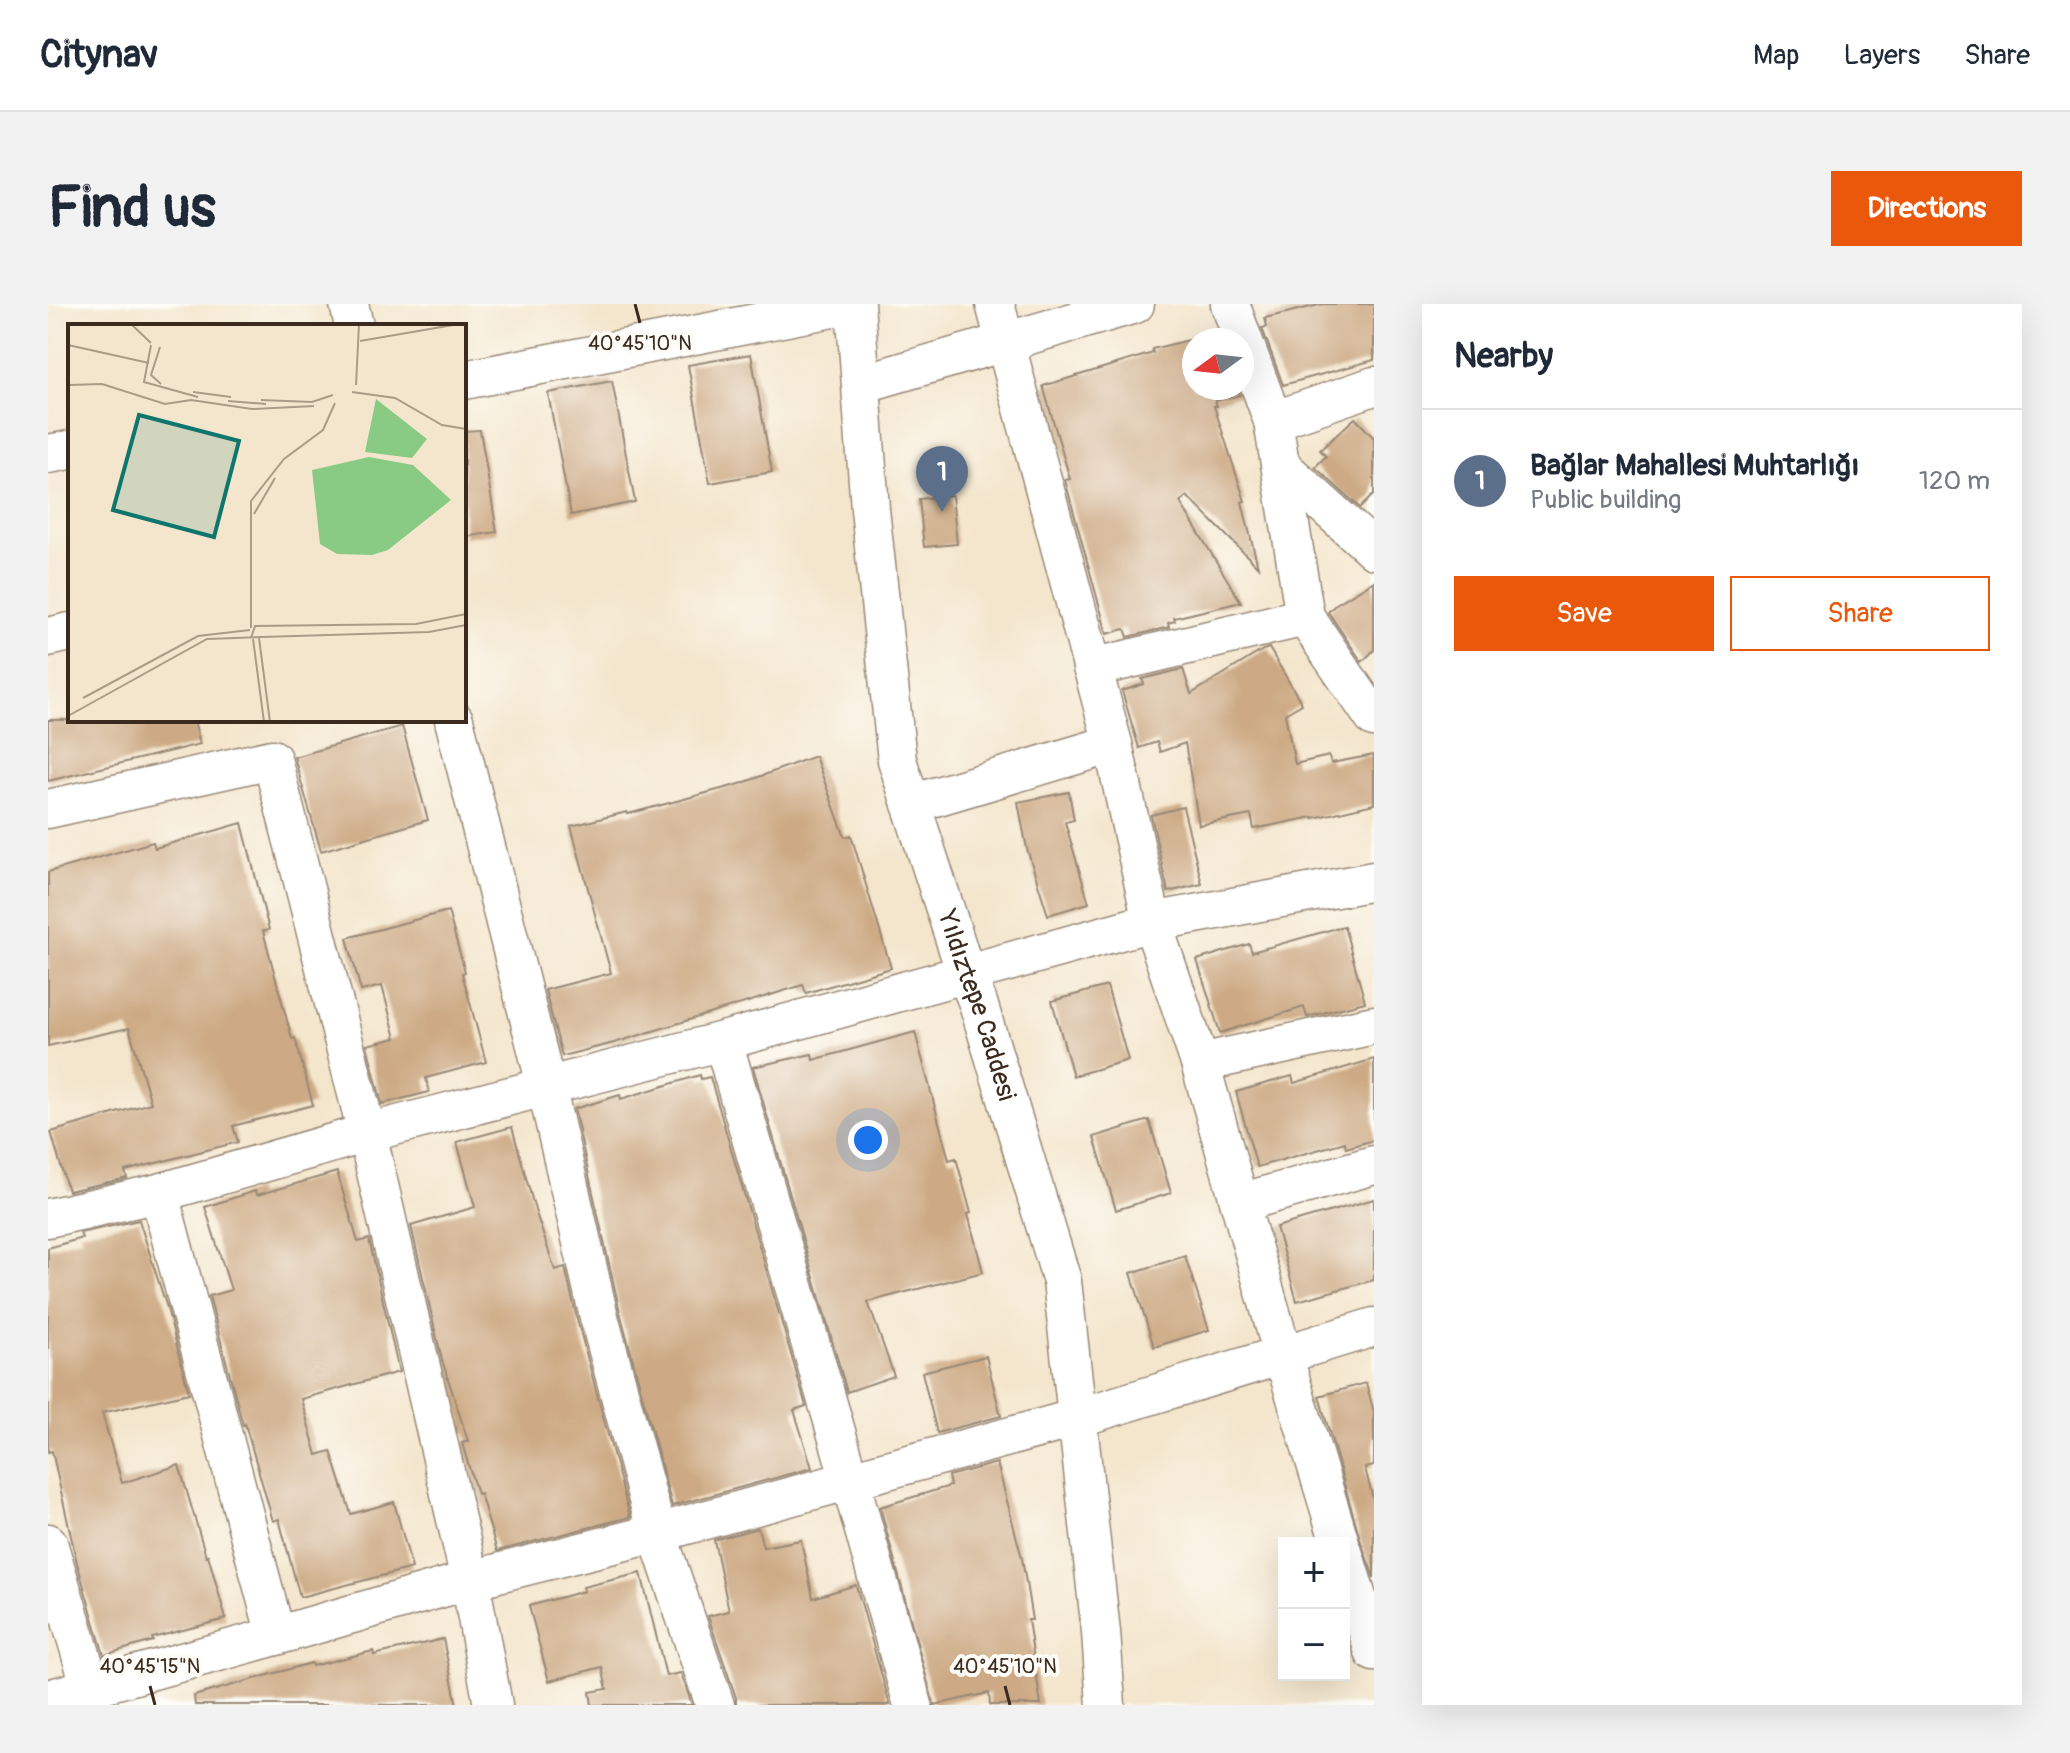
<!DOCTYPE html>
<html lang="en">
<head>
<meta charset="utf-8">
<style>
	body { margin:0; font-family:Pangolin,sans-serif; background:#f2f2f3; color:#1f2937 }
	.controls { position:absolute; right:24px; bottom:24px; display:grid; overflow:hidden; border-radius:0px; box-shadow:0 8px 32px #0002 }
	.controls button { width:72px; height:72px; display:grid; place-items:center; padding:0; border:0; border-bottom:2px solid #e0e1e3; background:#fff; color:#1f2937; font:40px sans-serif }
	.compass { position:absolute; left:1134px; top:24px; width:72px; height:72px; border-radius:50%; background:#fff; box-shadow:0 8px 32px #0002; rotate:255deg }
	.you { position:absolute; left:820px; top:836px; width:28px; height:28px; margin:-20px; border:6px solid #fff; border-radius:50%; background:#1a73e8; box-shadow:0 0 0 12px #1a73e833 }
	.badge { display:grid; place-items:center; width:52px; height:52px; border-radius:50%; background:#ea580c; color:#fff; font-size:26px; font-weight:700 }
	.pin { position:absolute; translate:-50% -66px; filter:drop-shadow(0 2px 4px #0008) }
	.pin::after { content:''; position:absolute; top:42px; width:28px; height:24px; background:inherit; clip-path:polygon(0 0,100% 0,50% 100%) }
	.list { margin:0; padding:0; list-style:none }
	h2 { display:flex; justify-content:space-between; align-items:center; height:104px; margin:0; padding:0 32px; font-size:34px }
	h2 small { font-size:26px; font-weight:400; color:#747a83 }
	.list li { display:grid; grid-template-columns:52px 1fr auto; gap:24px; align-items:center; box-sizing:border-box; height:144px; padding:0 32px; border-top:2px solid #e0e1e3 }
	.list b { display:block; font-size:30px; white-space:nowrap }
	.list p { margin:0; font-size:26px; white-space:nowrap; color:#747a83 }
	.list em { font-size:26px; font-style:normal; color:#747a83 }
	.actions { display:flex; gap:16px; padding:24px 32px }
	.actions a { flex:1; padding:18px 0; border:2px solid #ea580c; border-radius:0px; text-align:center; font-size:28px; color:#ea580c }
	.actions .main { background:#ea580c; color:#fff }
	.map { position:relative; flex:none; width:1326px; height:1401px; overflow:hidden; border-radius:0px }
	header { display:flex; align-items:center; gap:48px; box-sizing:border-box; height:112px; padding:0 40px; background:#fff; border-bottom:2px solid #e0e1e3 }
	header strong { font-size:38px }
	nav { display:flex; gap:44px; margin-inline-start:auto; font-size:28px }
	.intro { display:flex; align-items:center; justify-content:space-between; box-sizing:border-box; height:192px; padding:0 48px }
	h1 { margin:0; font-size:56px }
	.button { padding:20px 36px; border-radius:0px; background:#ea580c; color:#fff; font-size:28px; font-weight:700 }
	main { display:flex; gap:48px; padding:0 48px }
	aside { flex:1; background:#fff; border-radius:0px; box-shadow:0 8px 32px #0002 }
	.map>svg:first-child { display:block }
	.building { fill:#cdaa85 }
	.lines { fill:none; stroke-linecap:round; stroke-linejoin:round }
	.street-casing { stroke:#988876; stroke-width:41 }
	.street { stroke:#fff; stroke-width:38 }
	.ticks { fill:none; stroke:#3b2a1e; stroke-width:3 }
	.labels { text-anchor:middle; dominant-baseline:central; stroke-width:8; stroke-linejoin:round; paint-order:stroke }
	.street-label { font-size:26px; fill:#3b2a1e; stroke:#fdfcf7 }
	.inset-road { fill:none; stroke:#aa9b87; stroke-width:2 }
	.view { fill:#0f766e; fill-opacity:0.15; stroke:#0f766e; stroke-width:4 }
	.inset-edge { fill:none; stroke:#3b2a1e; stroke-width:4 }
	.ticks-label { font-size:20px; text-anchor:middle; fill:#3b2a1e; stroke:#fdfcf7; stroke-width:8; stroke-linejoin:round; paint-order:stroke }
</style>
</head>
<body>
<header>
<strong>Citynav</strong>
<nav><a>Map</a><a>Layers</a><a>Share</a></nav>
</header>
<div class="intro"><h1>Find us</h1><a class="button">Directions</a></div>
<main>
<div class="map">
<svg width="1326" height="1401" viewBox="0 0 1326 1401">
	<rect width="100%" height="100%" fill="#fdfcf7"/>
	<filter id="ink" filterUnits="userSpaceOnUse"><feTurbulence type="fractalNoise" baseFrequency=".0125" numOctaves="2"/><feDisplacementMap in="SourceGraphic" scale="16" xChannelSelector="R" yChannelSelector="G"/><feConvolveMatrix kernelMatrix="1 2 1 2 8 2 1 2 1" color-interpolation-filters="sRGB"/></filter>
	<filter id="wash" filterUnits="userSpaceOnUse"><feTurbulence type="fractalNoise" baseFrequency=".006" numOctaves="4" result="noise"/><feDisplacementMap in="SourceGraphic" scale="32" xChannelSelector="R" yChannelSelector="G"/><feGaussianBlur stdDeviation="1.8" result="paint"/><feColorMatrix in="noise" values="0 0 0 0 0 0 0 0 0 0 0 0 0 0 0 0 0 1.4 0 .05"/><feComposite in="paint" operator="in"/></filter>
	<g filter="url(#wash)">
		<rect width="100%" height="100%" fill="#f4e6cd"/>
		<g id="blocks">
			<g class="building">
				<path d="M1275 0H1326V56L1235 81 1214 24 1219 23 1217 14Z"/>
				<path d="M1153 33V36H1146V84H1189L1192 91 1167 97 1169 102H1166L1197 197 1194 198 1210 263 1139 192 1132 198 1193 298 1126 314 1127 317 1120 319 1121 323 1080 333 1077 325 1059 330 1017 176 1022 175 995 82 1105 49 1104 45Z"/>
				<path d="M703 50 724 168 662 179 640 61Z"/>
				<path d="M564 77 587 198 523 211 500 89Z"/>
				<path d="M1307 114 1326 134V190L1312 204 1267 163 1278 152 1272 146Z"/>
				<path d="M432 126 449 228 416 233V127Z"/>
				<path d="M904 191 909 240 876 243 871 195Z"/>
				<path d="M1326 277V346L1314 358 1280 308 1288 300Z"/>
				<path d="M1221 344 1254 400 1237 410 1247 460 1281 452 1283 459 1326 451V500L1266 514 1265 513 1206 525 1203 511 1151 521 1137 439 1112 448 1109 438 1091 444 1074 387 1096 380 1094 375 1135 365 1143 390 1215 346Z"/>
				<path d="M0 416H146L152 440 0 477Z"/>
				<path d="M354 422 380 516 273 547 246 453Z"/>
				<path d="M767 452 797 533 803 531 843 664 758 689 755 681 566 739 514 752 497 686 563 669 523 522 579 508 580 510 692 480Z"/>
				<path d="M1021 488 1026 516 1017 518 1041 599 1000 611 979 545 970 498Z"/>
				<path d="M1135 503 1154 580 1120 588 1103 511Z"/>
				<path d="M194 519 221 626 215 627 244 735 247 734 265 801 185 822 190 838 77 867 79 874 20 887 3 828 103 799 81 724 0 742V568L105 538 107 544Z"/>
				<path d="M400 607 417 668 414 669 438 758 378 774 381 788 334 800 319 741 348 734 334 682 313 687 299 634Z"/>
				<path d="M1296 622 1317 698 1259 713 1256 703 1172 729 1149 656 1201 640 1204 648Z"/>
				<path d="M1059 682 1080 756 1025 772 1004 697Z"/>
				<path d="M867 728 901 856 908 854 923 909 920 910 935 968 820 998 846 1072 799 1088 705 763 764 750 765 756Z"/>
				<path d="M1326 755V836L1298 844 1297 838 1209 863 1188 788 1244 772 1246 779Z"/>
				<path d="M652 771 653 775 662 773 758 1102 746 1106 764 1164 624 1202 572 1008 526 805 572 791 573 795Z"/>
				<path d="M1101 816 1123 889 1068 906 1046 833Z"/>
				<path d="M464 823 487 906 507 966 517 963 530 1019 582 1213 449 1247 432 1189 429 1190 414 1139 420 1137 394 1056 363 922 427 903 409 838Z"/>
				<path d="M289 868 310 938 321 935 351 1068 253 1095 269 1151 283 1147 303 1210 346 1198 364 1264 252 1293 231 1215 225 1217 197 1120 195 1121 161 992 183 986 157 903 207 887 209 891Z"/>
				<path d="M1326 895V976L1249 997 1228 923Z"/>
				<path d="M91 916 119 1004 141 1089 54 1109 74 1179 131 1161 158 1252 160 1251 178 1315 104 1334 105 1337 56 1351 29 1259 4 1147 0 1148V944L34 934 32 929Z"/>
				<path d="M1137 952 1161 1026 1106 1043 1083 969Z"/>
				<path d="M938 1052 953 1112 889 1129 874 1068Z"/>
				<path d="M1318 1079 1326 1108V1162L1317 1164 1326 1199V1274L1313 1238 1271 1092Z"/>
				<path d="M949 1159 974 1254 984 1316H980L993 1401H942L941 1389 886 1401 832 1203 902 1182 900 1172Z"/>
				<path d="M710 1224 715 1243 753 1236 765 1294 808 1281 842 1401H688V1394L660 1312 681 1307 666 1236Z"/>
				<path d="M593 1269 618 1372 633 1369 644 1401H544L542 1388 559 1385 554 1363 501 1377 481 1302 536 1287 535 1283Z"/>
				<path d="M395 1335 409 1401H147L146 1392 263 1359 264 1362 325 1347 326 1351Z"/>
			</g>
		</g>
	</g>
	<g filter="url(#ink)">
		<use href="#blocks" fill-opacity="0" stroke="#988876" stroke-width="2"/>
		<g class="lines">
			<g class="street-casing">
				<g id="street">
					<path d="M301 0 306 22"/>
					<path id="s1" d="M807 0 822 205 849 456 918 670 930 699 1014 977 1053 1328 1058 1401"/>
					<path d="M947 0 1065 440 1104 618 1152 759 1235 1051 1292 1239"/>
					<path d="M1182 0 1225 117 1326 82"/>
					<path d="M416 76 805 0"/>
					<path d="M813 80 1087 0"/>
					<path d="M1225 117 1257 313"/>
					<path d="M0 150 22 146"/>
					<path d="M1233 162 1326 246"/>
					<path d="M0 333 22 328"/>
					<path d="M1044 364 1257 313 1326 414"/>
					<path d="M406 416 498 781 551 1013 609 1229 667 1401"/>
					<path d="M863 500 1065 440"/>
					<path d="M0 505 224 455 319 829 422 1276 445 1401"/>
					<path d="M675 737 802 1176 865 1401"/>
					<path d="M1152 759 1326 721"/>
					<path d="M111 889 228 1332"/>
					<path d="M1192 899 1326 861"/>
					<path d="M0 914 111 889 319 829 675 737 1104 618 1326 577"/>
					<path d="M0 1239 43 1384"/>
					<path d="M1296 1251 1326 1348"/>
					<path d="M0 1395 228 1332 422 1276 609 1229 1029 1114 1326 1023"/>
				</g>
			</g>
			<use href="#street" class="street"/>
		</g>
	</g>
	<path class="ticks" d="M587 0 592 19M102 1382 107 1401M957 1382 962 1401"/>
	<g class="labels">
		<g class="street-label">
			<text stroke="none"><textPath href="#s1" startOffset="716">Yıldıztepe Caddesi</textPath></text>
		</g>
	</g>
	<g transform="translate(20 20)">
		<rect width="398" height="398" fill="#f4e6cd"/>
		<path d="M308 75 359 115 344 134 297 128ZM301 133 345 141 383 176 320 226 304 231 269 230 252 220 244 146Z" fill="#89cb84"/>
		<path class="inset-road" d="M63 0 83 19M292 17 391 0M0 21 81 39M83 21 76 58 130 73M92 23 83 51 93 60M0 61 34 60 97 80 123 76 184 85 246 82M288 61 291 0M125 68 163 73M284 68 327 74 374 101 398 105M193 76 244 78 265 71M160 77 198 80M186 190 207 154M183 304V177L216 135 255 106 267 79M193 313 361 308 398 301M183 314 187 302 348 300 398 290M191 314 202 398M185 315 196 398M15 374 130 312 182 306M0 392 139 315 193 313"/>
		<path class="view" d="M71 91 171 117 146 213 45 186Z"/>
		<rect width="398" height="398" class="inset-edge"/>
	</g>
	<g class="ticks-label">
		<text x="592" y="46">40°45'10"N</text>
		<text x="102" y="1369">40°45'15"N</text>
		<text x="957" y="1369">40°45'10"N</text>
	</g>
</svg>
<div class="controls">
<button>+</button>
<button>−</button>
</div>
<svg class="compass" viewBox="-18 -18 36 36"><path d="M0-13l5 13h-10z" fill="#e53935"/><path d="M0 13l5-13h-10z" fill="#747a83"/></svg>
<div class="you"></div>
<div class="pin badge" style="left:894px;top:208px;background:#5c6f8a">1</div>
</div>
<aside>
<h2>Nearby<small></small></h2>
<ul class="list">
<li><span class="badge" style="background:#5c6f8a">1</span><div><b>Bağlar Mahallesi Muhtarlığı</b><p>Public building</p></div><em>120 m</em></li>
</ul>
<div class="actions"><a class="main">Save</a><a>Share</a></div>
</aside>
</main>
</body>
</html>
